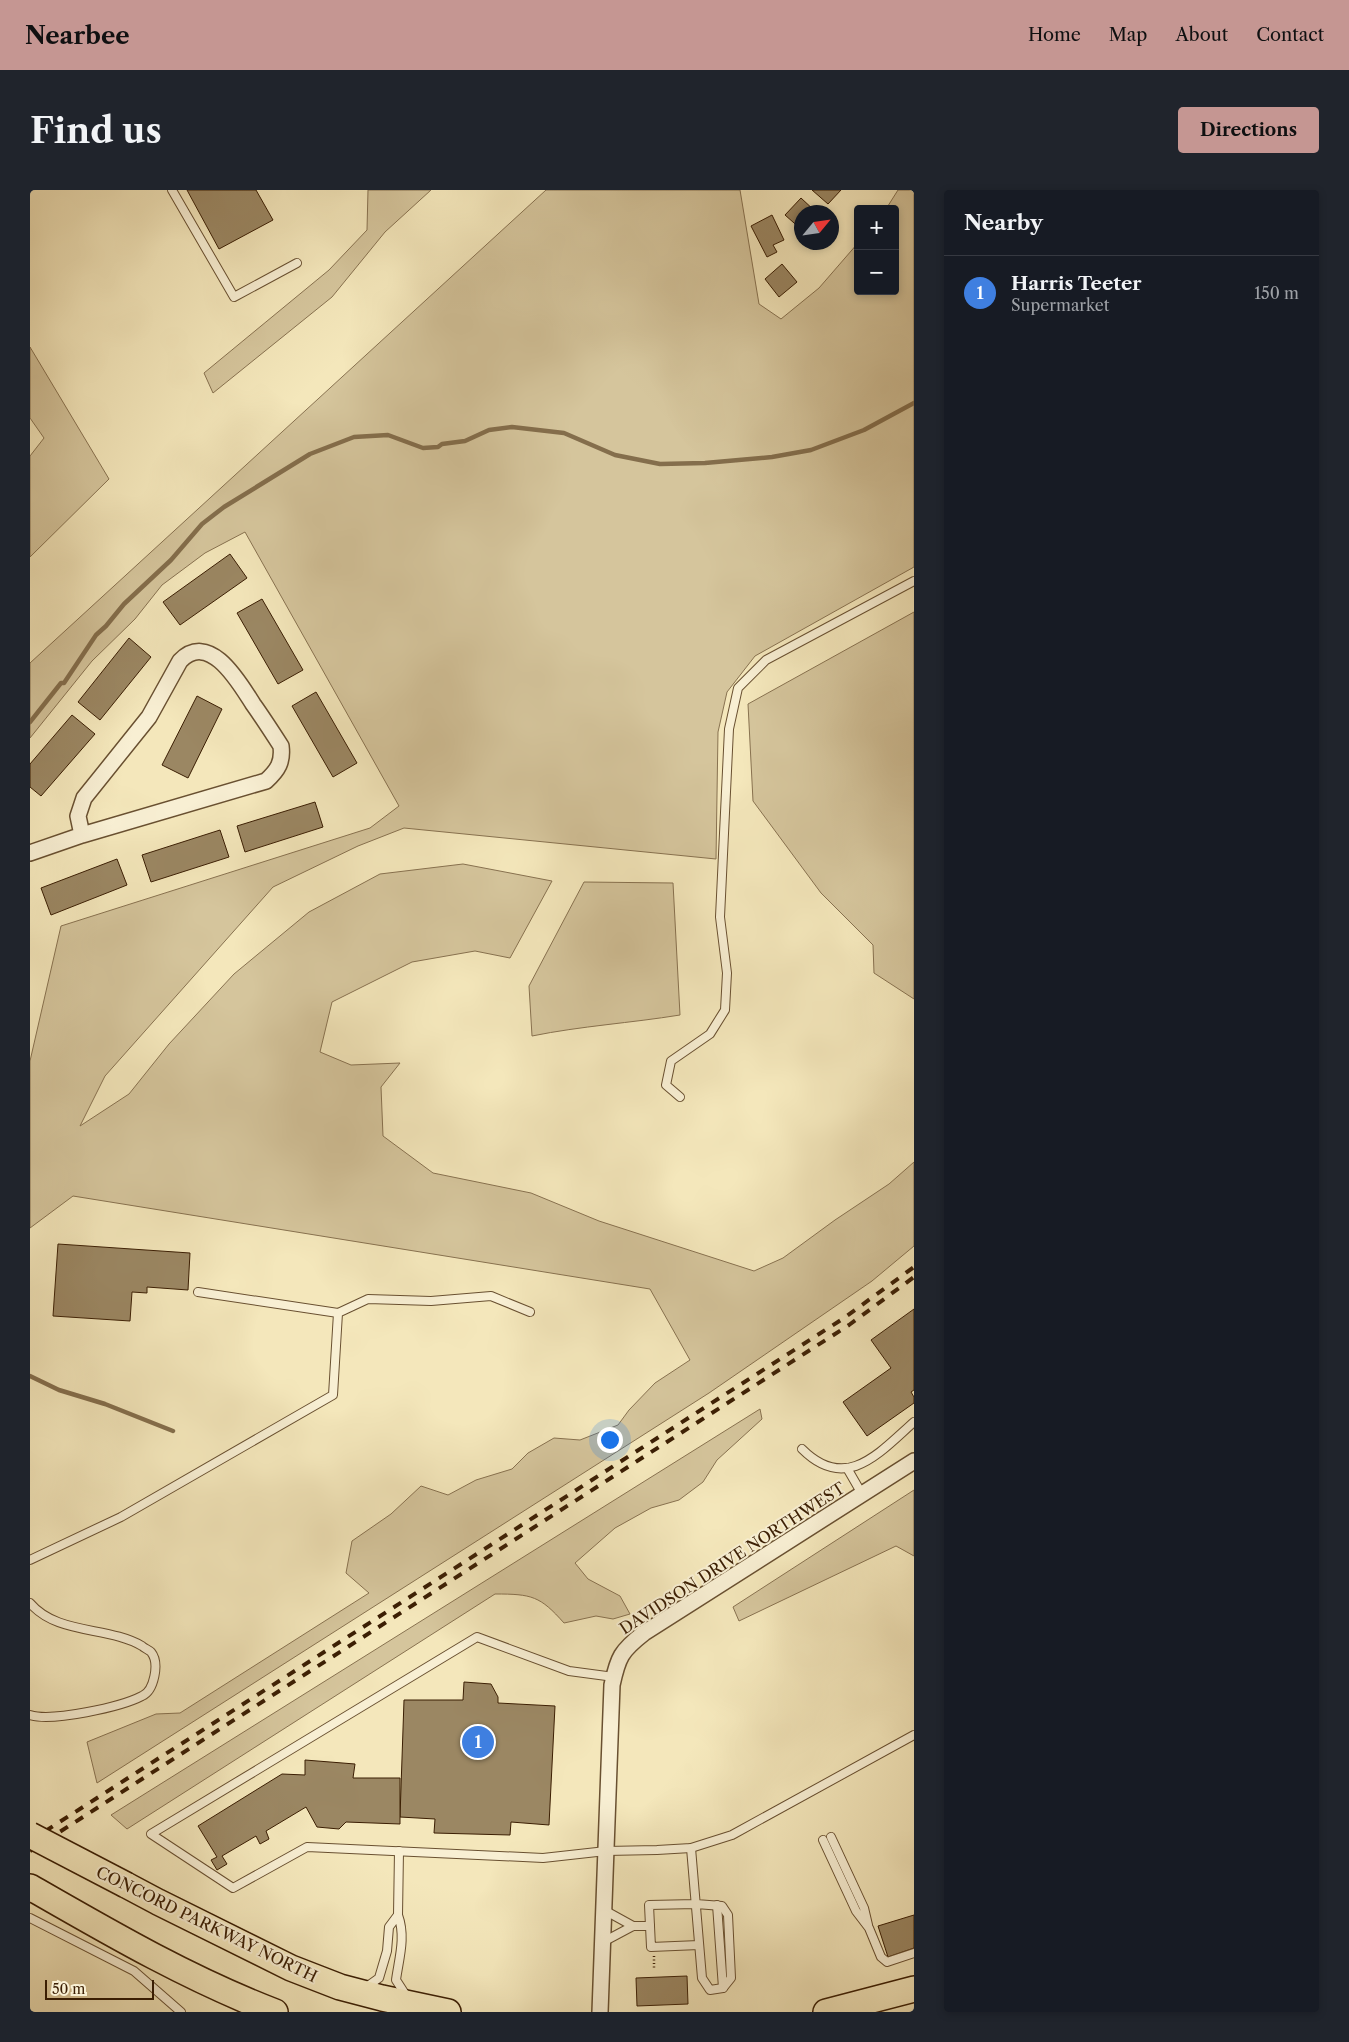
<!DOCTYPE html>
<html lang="en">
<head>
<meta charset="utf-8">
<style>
	body { margin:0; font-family:"Libre Caslon Text",serif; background:#20242c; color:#f1f3f6 }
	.controls { position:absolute; right:15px; top:15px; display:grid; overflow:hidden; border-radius:5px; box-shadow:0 2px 8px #0003 }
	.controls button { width:45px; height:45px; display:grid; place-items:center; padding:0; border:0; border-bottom:1px solid #363941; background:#171b24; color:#f1f3f6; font:25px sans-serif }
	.compass { position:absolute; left:764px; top:15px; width:45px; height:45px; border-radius:50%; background:#171b24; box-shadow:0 2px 8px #0003; rotate:61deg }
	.scale { position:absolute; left:15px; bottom:12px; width:109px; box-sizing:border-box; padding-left:5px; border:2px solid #3b1e03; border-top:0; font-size:14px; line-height:18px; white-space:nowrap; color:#3b1e03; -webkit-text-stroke:4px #f8efd3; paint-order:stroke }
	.you { position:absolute; left:579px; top:1249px; width:18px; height:18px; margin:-12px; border:4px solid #fff; border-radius:50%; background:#1a73e8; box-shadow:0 0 0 8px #1a73e833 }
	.badge { display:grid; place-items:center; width:32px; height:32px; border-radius:50%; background:#c59692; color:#fff; font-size:16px; font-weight:700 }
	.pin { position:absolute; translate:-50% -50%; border:2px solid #fff; box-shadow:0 1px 5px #0006 }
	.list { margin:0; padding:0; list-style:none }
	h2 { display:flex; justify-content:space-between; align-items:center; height:65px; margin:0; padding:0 20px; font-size:21px }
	h2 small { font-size:16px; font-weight:400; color:#9ea1a6 }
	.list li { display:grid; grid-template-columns:32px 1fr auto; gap:15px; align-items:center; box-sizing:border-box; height:75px; padding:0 20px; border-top:1px solid #363941 }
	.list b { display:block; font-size:19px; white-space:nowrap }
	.list p { margin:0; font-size:16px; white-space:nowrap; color:#9ea1a6 }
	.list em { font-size:16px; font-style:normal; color:#9ea1a6 }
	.map { position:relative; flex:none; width:884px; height:1822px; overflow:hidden; border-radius:5px }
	header { display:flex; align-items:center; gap:30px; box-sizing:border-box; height:70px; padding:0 25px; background:#c59692; color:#111 }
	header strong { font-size:24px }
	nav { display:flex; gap:28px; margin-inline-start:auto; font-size:18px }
	.intro { display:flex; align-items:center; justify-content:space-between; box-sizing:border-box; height:120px; padding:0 30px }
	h1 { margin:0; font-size:35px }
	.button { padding:12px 22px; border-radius:5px; background:#c59692; color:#111; font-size:18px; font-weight:700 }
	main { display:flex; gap:30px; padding:0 30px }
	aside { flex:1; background:#171b24; border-radius:5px; box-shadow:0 2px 8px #0003 }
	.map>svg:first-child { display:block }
	.green { fill:#d5c59c; stroke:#887250 }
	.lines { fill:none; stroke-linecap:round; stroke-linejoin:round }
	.stream { stroke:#846e4c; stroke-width:4.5 }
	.building { fill:#9b8763; stroke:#3b1e03 }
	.service-casing { stroke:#695031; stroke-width:10 }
	.minor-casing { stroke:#695031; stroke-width:18 }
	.trunk-casing { stroke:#3b1e03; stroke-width:28 }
	.path { stroke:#3b1e03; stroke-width:2.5; stroke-dasharray:1 2.5; stroke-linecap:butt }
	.service { stroke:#f8efd3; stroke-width:8 }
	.minor { stroke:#f8efd3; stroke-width:15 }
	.trunk { stroke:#f4e7bb; stroke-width:25 }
	.rail { stroke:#3b1e03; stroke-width:4; stroke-dasharray:9 9; stroke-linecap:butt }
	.trunk-bridge-casing { stroke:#3b1e03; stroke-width:28; stroke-linecap:butt }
	.trunk-bridge { stroke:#f4e7bb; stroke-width:25 }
	.labels { text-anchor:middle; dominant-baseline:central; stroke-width:4; stroke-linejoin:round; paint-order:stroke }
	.street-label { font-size:16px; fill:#3b1e03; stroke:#f8efd3 }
</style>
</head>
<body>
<header>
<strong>Nearbee</strong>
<nav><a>Home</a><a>Map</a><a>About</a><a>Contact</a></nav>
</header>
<div class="intro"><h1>Find us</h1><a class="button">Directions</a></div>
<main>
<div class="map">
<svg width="884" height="1822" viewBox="0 0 884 1822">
	<rect width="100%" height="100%" fill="#f4e7bb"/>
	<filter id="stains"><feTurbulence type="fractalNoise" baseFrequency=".004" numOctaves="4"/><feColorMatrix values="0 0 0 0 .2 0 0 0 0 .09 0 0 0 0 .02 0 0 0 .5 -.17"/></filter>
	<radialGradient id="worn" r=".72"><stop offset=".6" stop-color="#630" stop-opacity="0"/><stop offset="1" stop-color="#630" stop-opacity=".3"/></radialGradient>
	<g class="green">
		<path d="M338 0H401L355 42 302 107 183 203 174 183 299 80 337 40Z"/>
		<path d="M516 0H710L729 114 751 129 789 98 828 53V101H865V19H856L868 0H884V377L725 466 697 502 688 542 686 669 374 638 328 656 243 697 75 886 50 936 99 904 139 854 204 784 279 722 350 684 433 674 522 691 480 768 445 761 382 772 302 812 290 862 321 875 370 873 351 897 353 946 403 983 501 1003 569 1031 724 1081 753 1068 805 1030 859 994 884 972V1056L842 1091 679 1203 67 1593 57 1552 126 1524 150 1523 339 1403 316 1383 322 1351 361 1324 391 1296 418 1305 446 1290 482 1279 498 1263 524 1248 550 1250 588 1235 599 1220 625 1193 660 1170 620 1099 43 1006 0 1038V871L31 736 340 638 369 616 215 342 175 363 132 395 105 429 62 471 0 548V473Z"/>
		<path d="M0 157 79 289 0 367V266L14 248 0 228Z"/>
		<path d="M884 422V809L844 783 843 755 791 703 723 611 718 514Z"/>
		<path d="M554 692 643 693 650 825C601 833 551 836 502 846L499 796Z"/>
		<path d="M730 1219 732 1229 687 1270 673 1292 649 1310 621 1318 585 1338 545 1373 558 1389 590 1406 600 1424 583 1429 566 1426 534 1433C510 1406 502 1404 465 1404L97 1639 81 1625Z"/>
		<path d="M884 1300V1366L866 1356 709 1431 703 1417Z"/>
	</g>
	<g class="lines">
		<g class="stream">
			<path d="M0 532 31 493H34L66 445 76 436 94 414 141 370 172 334 194 317 280 264 324 247 358 245 393 258 408 257 412 254 435 251 459 240 482 237 534 243 585 265 630 274 675 273 742 267 781 260 834 240 884 213"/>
			<path d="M0 1186 29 1200 75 1214 143 1241"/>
		</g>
	</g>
	<g class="building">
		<path d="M157 0H226L243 30 189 59Z"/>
		<path d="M782 0H811L798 14Z"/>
		<path d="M771 8 786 22H772V40L755 25Z"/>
		<path d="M742 25 754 50 743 55 747 62 737 67 721 36Z"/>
		<path d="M752 74 767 92 749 107 735 89Z"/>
		<path d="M200 364 217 388 150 435 133 412Z"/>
		<path d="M232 409 273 480 248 494 207 423Z"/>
		<path d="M99 448 121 467 70 530 48 512Z"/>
		<path d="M286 502 327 573 303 587 262 516Z"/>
		<path d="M167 506 192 519 158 588 132 575Z"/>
		<path d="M42 525 65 544 11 606 0 597V574Z"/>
		<path d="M285 612 293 637 215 662 207 636Z"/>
		<path d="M190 640 199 667 121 692 112 665Z"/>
		<path d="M87 669 97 695 21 725 11 698Z"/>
		<path d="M28 1054 160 1063 158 1100 117 1097V1103L102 1102 100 1131 23 1126Z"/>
		<path d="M884 1119V1200L881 1202 884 1207V1213L837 1246 813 1212 861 1178 841 1150Z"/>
		<path d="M434 1492 461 1494 468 1507V1513L525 1516 519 1635 481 1632 480 1645 404 1643 405 1629 370 1627 374 1510H433Z"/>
		<path d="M275 1570 325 1574 323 1588H370V1634L316 1632 309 1639 287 1637 276 1617 236 1641 239 1649 230 1654 226 1646 192 1666 197 1674 187 1680 181 1670 187 1667 168 1636 252 1584 275 1585Z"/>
		<path d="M884 1725V1758L858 1767 848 1736Z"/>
		<path d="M657 1786 658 1814 607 1816 606 1788Z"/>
	</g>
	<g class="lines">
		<g class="service-casing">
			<g id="service">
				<path d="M142 0 204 107 267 73"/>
				<path d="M650 907 636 895 641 871 680 844 695 820 697 783 690 727 699 539 708 498 736 470 884 391"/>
				<path d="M168 1102 308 1123"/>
				<path d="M772 1259C816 1303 849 1263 884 1232"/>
				<path d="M817 1278 832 1304"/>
				<path d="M0 1370 91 1327 303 1205 308 1123 338 1109 401 1111 461 1106 500 1122"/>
				<path d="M0 1413C27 1445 78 1436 112 1456 114 1458 119 1460 121 1462 130 1473 124 1501 112 1506 91 1517 22 1532 0 1525"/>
				<path d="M584 1487 539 1481 447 1447 121 1644 203 1698 277 1657 513 1668 576 1661 627 1660 661 1658 702 1645 884 1545"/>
				<path d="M801 1647 834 1718 838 1735"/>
				<path d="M793 1650 826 1721 839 1738 851 1767 857 1772 884 1763"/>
				<path d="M661 1658 672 1788 680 1800 693 1798 701 1788 698 1725 692 1716 666 1714 619 1715 621 1757 669 1755"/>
				<path d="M687 1715 693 1798"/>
				<path d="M574 1720 603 1736"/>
				<path d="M368 1725 369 1661"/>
				<path d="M0 1728 104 1781 151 1822"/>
				<path d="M573 1752 603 1736H620"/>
				<path d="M335 1798 349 1788 357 1761 359 1737 368 1725C376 1747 369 1768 366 1790L377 1807"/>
			</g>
		</g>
		<g class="minor-casing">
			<g id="minor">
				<path d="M0 663 52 645 236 591C248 580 253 572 251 556 242 542 233 528 223 514 210 494 180 440 150 471L119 527 54 608 48 626 52 645"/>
				<path d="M570 1822 582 1495C588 1467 591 1461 614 1443L884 1271"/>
			</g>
		</g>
		<g class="trunk-casing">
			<g id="trunk">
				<path d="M96 1695 128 1712 261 1778 310 1797 352 1808 418 1822"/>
				<path d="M0 1697C80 1743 159 1789 245 1822"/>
				<path d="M796 1822 884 1799"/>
			</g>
		</g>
		<path class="path" d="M624 1766V1779"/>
		<use href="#service" class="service"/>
		<use href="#minor" class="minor"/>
		<use href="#trunk" class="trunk"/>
		<g class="rail">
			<path d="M0 1651 814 1128 884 1077"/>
			<path d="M0 1661 819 1135 884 1087"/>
		</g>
		<g class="trunk-bridge-casing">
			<path id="trunk-bridge" d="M0 1645 96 1695"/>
		</g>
		<use href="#trunk-bridge" class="trunk-bridge"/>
	</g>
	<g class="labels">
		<g class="street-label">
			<text transform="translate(702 1368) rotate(-33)">DAVIDSON DRIVE NORTHWEST</text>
			<text transform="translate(177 1734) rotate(26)">CONCORD PARKWAY NORTH</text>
		</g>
	</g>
	<rect width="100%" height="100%" filter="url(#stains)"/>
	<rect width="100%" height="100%" fill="url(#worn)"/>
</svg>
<div class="controls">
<button>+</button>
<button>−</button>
</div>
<svg class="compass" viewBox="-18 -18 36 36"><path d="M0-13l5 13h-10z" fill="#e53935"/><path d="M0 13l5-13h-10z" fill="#9ea1a6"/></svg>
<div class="scale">50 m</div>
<div class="you"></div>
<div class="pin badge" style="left:448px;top:1552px;background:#3f7fe0">1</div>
</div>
<aside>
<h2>Nearby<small></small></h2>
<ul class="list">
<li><span class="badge" style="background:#3f7fe0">1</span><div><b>Harris Teeter</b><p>Supermarket</p></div><em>150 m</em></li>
</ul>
</aside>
</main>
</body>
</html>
